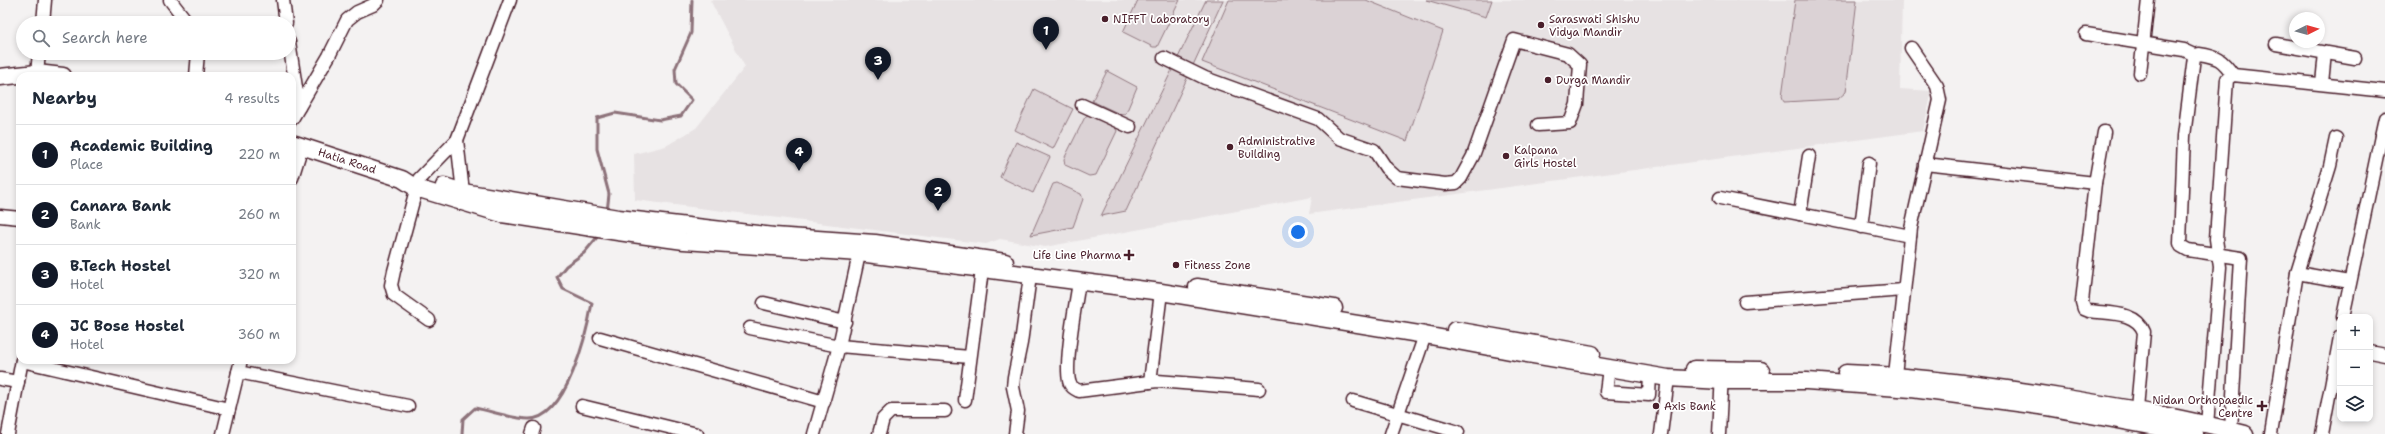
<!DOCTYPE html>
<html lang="en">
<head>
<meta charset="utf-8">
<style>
	body { margin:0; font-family:"Shantell Sans",sans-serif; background:#f2f2f3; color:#1f2937 }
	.controls { position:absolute; right:12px; bottom:12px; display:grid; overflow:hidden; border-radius:8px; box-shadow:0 2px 6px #0003 }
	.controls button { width:36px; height:36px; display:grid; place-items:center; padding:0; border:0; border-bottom:1px solid #e0e1e3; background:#fff; color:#1f2937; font:20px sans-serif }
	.compass { position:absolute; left:2289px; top:12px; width:36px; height:36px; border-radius:50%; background:#fff; box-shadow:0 2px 6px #0003; rotate:85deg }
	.you { position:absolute; left:1298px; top:232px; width:14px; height:14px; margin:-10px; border:3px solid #fff; border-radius:50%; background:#1a73e8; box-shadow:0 0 0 6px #1a73e833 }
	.badge { display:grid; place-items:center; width:26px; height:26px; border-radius:50%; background:#111827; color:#fff; font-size:13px; font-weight:700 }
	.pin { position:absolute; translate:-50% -33px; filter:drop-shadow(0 1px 2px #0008) }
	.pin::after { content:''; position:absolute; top:21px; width:14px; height:12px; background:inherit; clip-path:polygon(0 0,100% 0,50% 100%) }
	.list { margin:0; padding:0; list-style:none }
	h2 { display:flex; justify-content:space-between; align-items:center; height:52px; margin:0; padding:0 16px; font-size:17px }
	h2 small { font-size:13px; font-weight:400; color:#747a83 }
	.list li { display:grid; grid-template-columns:26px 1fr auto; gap:12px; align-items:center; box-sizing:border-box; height:60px; padding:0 16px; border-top:1px solid #e0e1e3 }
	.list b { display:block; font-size:15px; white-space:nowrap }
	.list p { margin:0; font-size:13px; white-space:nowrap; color:#747a83 }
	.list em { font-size:13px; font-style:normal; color:#747a83 }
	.icon { flex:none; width:22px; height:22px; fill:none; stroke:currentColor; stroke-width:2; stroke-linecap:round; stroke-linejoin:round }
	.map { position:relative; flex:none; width:2385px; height:434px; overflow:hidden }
	.search { position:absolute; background:#fff; box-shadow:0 2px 6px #0003; left:16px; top:16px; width:280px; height:44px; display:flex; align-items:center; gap:10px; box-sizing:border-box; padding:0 14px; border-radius:22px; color:#747a83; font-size:15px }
	.panel { position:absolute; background:#fff; box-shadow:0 2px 6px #0003; left:16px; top:72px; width:280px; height:292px; border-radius:12px }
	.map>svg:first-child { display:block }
	.built { fill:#e7e2e3 }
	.green { fill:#dbd2d5; stroke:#927880 }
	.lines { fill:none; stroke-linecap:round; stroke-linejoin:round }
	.stream { stroke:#8d727a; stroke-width:3 }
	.minor-casing { stroke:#4a1f2b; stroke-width:15 }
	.major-casing { stroke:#4a1f2b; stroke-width:19 }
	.minor { stroke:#fff; stroke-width:12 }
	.major { stroke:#fff; stroke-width:16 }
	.poi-dot { fill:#4a1f2b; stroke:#fff; stroke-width:1.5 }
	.labels { text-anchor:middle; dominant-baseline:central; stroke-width:3.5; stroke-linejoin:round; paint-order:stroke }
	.poi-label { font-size:11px; fill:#4a1f2b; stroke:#fff; text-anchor:start }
	.street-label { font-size:11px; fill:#4a1f2b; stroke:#fff }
</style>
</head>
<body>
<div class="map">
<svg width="2385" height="434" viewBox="0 0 2385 434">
	<rect width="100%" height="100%" fill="#f4f2f2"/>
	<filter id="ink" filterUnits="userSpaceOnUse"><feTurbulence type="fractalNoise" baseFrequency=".025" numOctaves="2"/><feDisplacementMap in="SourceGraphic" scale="8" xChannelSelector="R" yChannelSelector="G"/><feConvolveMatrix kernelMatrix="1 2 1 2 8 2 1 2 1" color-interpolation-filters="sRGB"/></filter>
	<g filter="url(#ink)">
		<path class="built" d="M710 0H1902L1900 89 1932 91 1923 131 1309 214 1312 197 1045 247 1000 239 986 244 635 200 634 154 666 146 696 128 745 67Z"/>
		<g class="green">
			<path d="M1138 0H1180L1157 47H1153L1123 32Z"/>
			<path d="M1206 0H1223L1126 211 1101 216Z"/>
			<path d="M1229 0H1366L1443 31 1407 141 1202 62Z"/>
			<path d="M1426 0H1492L1486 17Z"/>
			<path d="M1795 0H1857L1846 92 1838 99 1784 102 1782 96Z"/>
			<path d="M1107 71 1137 87 1126 113 1122 115 1092 101Z"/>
			<path d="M1034 89 1073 109 1053 149 1015 130Z"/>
			<path d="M1089 114 1115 127 1117 131 1096 175 1089 176 1065 165 1064 159 1085 117Z"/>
			<path d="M1016 142 1050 157 1033 193 1000 177Z"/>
			<path d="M1057 183 1081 194 1083 199 1073 227 1031 235 1053 184Z"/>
		</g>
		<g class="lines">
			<g class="stream">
				<path d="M607 212 609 194 597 149V118L615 113 660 120 681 116 692 100 676 84 675 69 691 33 692 0"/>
				<path d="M462 434 463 419 475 408C491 411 514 419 529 419 567 419 587 332 592 303L563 289 557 277 566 266 584 253 599 235"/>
			</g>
			<g class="minor-casing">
				<g id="minor">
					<path d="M170 0 188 23"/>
					<path d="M283 0 286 23"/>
					<path d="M43 23 45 0"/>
					<path d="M2086 34 2184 50 2195 55"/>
					<path d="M289 42 299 107"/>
					<path d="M2276 44 2355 58"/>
					<path d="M1164 58 1205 78 1318 119 1339 138 1374 150 1386 168 1397 178 1445 184 1456 183 1461 178 1473 156 1514 40 1568 54 1580 65 1577 104 1570 123 1538 125"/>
					<path d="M37 73 39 53"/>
					<path d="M2140 73 2148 0"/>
					<path d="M196 76 198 53"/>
					<path d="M2322 83 2325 53"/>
					<path d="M1082 105 1130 127"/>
					<path d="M2385 118 2381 136H2385"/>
					<path d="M292 119 329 56 347 20 357 12 373 5 378 0"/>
					<path d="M2104 132 2095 183 2082 302 2084 309 2089 311C2109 314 2136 311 2144 332L2137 408"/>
					<path d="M457 140 463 192 462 199"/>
					<path d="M1925 164 2095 183"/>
					<path d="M292 178 302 146"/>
					<path d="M1720 198 1910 236"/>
					<path d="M1800 214 1809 156"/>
					<path d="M0 216 20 218"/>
					<path d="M1861 227 1869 163"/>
					<path d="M2297 273 2349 282"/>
					<path d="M1079 282C1076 303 1063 367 1070 384 1072 388 1075 389 1079 391L1157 381 1259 389"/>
					<path d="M1745 302 1904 290"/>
					<path d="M764 303 845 322"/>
					<path d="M2343 317 2381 136"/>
					<path d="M429 320 394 295 391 285 394 271 419 179 457 140 510 0"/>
					<path d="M750 328 839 346 970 357"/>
					<path d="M600 338 824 402"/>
					<path d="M2370 352 2385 355"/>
					<path d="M22 361 229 409"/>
					<path d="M1609 368 1606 392 1649 395 1650 375"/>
					<path d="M238 372 408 406"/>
					<path d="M0 379 18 382"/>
					<path d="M1150 382 1161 292"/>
					<path d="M1894 384 1911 228 1940 100 1937 86 1911 48"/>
					<path d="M965 400 982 270"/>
					<path d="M1353 401 1458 432"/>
					<path d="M582 406 697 434"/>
					<path d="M2207 425 2220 267 2216 239 2227 79 2233 75 2385 91"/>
					<path d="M2231 430 2241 258 2188 250 2181 246 2180 243 2184 136 2194 57 2199 54C2218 57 2222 59 2233 75"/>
					<path d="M8 434 22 360"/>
					<path d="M223 434 241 360"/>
					<path d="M532 434 534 428"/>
					<path d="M814 434 839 346 861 245"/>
					<path d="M879 434 883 419 891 411H945"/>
					<path d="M1015 434 1018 411 1013 387 1014 377 1021 343 1030 276"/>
					<path d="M1391 434 1425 335"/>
					<path d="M1661 434 1668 378"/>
					<path d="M1719 434 1722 373"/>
					<path d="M2271 434 2297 273 2330 166 2336 138"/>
					<path d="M2322 434 2340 337"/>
				</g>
			</g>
			<g class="major-casing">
				<g id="major">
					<path d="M0 77 37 73 63 76"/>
					<path d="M292 143 402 179 416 188 502 214 618 232 684 241 859 253 1161 292 1425 335 1510 351 1668 378 1722 381H1807L1912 389 2047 407 2195 434"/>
					<path d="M444 186 463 192 618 218 774 236 875 243 1005 262"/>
					<path d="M1197 287 1334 308"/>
					<path d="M1455 330 1592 354"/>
					<path d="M1694 369 1761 370"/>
					<path d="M1846 373C1920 376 1993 386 2066 398 2127 408 2186 418 2245 434"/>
				</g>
			</g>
			<use href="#minor" class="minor"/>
			<use href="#major" class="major"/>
		</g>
	</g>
	<g class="poi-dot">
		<circle cx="1105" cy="19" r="4"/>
		<circle cx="1541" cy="25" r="4"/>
		<circle cx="1548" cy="80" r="4"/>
		<circle cx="1230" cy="147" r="4"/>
		<circle cx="1506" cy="156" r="4"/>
		<path d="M1127 249h4v4h4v4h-4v4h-4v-4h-4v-4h4z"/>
		<circle cx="1176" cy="265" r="4"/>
		<circle cx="1656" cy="406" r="4"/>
		<path d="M2260 400h4v4h4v4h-4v4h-4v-4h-4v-4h4z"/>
	</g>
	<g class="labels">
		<g class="poi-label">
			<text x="1113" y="19">NIFFT Laboratory</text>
			<text x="1549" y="19">Saraswati Shishu<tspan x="1549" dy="13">Vidya Mandir</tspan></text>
			<text x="1556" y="80">Durga Mandir</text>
			<text x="1238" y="141">Administrative<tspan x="1238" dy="13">Building</tspan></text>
			<text x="1514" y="150">Kalpana<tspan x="1514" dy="13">Girls Hostel</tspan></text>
			<text x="1121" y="255" text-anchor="end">Life Line Pharma</text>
			<text x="1184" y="265">Fitness Zone</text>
			<text x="2253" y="400" text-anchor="end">Nidan Orthopaedic<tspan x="2253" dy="13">Centre</tspan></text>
			<text x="1664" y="406">Axis Bank</text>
		</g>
		<g class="street-label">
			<text transform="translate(347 161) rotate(18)">Hatia Road</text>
		</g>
	</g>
</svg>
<div class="controls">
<button>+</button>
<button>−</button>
<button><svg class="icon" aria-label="layers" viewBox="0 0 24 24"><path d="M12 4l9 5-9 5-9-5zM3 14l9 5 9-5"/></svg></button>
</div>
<svg class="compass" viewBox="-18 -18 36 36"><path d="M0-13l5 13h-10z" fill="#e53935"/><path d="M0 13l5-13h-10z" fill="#747a83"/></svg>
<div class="you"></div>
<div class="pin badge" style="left:1046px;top:50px">1</div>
<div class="pin badge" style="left:938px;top:211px">2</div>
<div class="pin badge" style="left:878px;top:80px">3</div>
<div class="pin badge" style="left:799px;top:171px">4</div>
<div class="search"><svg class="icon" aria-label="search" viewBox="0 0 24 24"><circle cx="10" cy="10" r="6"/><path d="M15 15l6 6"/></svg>Search here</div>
<section class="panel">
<h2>Nearby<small>4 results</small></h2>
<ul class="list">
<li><span class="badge">1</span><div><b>Academic Building</b><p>Place</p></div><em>220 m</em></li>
<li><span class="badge">2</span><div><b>Canara Bank</b><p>Bank</p></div><em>260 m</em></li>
<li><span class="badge">3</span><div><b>B.Tech Hostel</b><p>Hotel</p></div><em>320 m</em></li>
<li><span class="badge">4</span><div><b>JC Bose Hostel</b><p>Hotel</p></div><em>360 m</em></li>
</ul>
</section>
</div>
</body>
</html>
